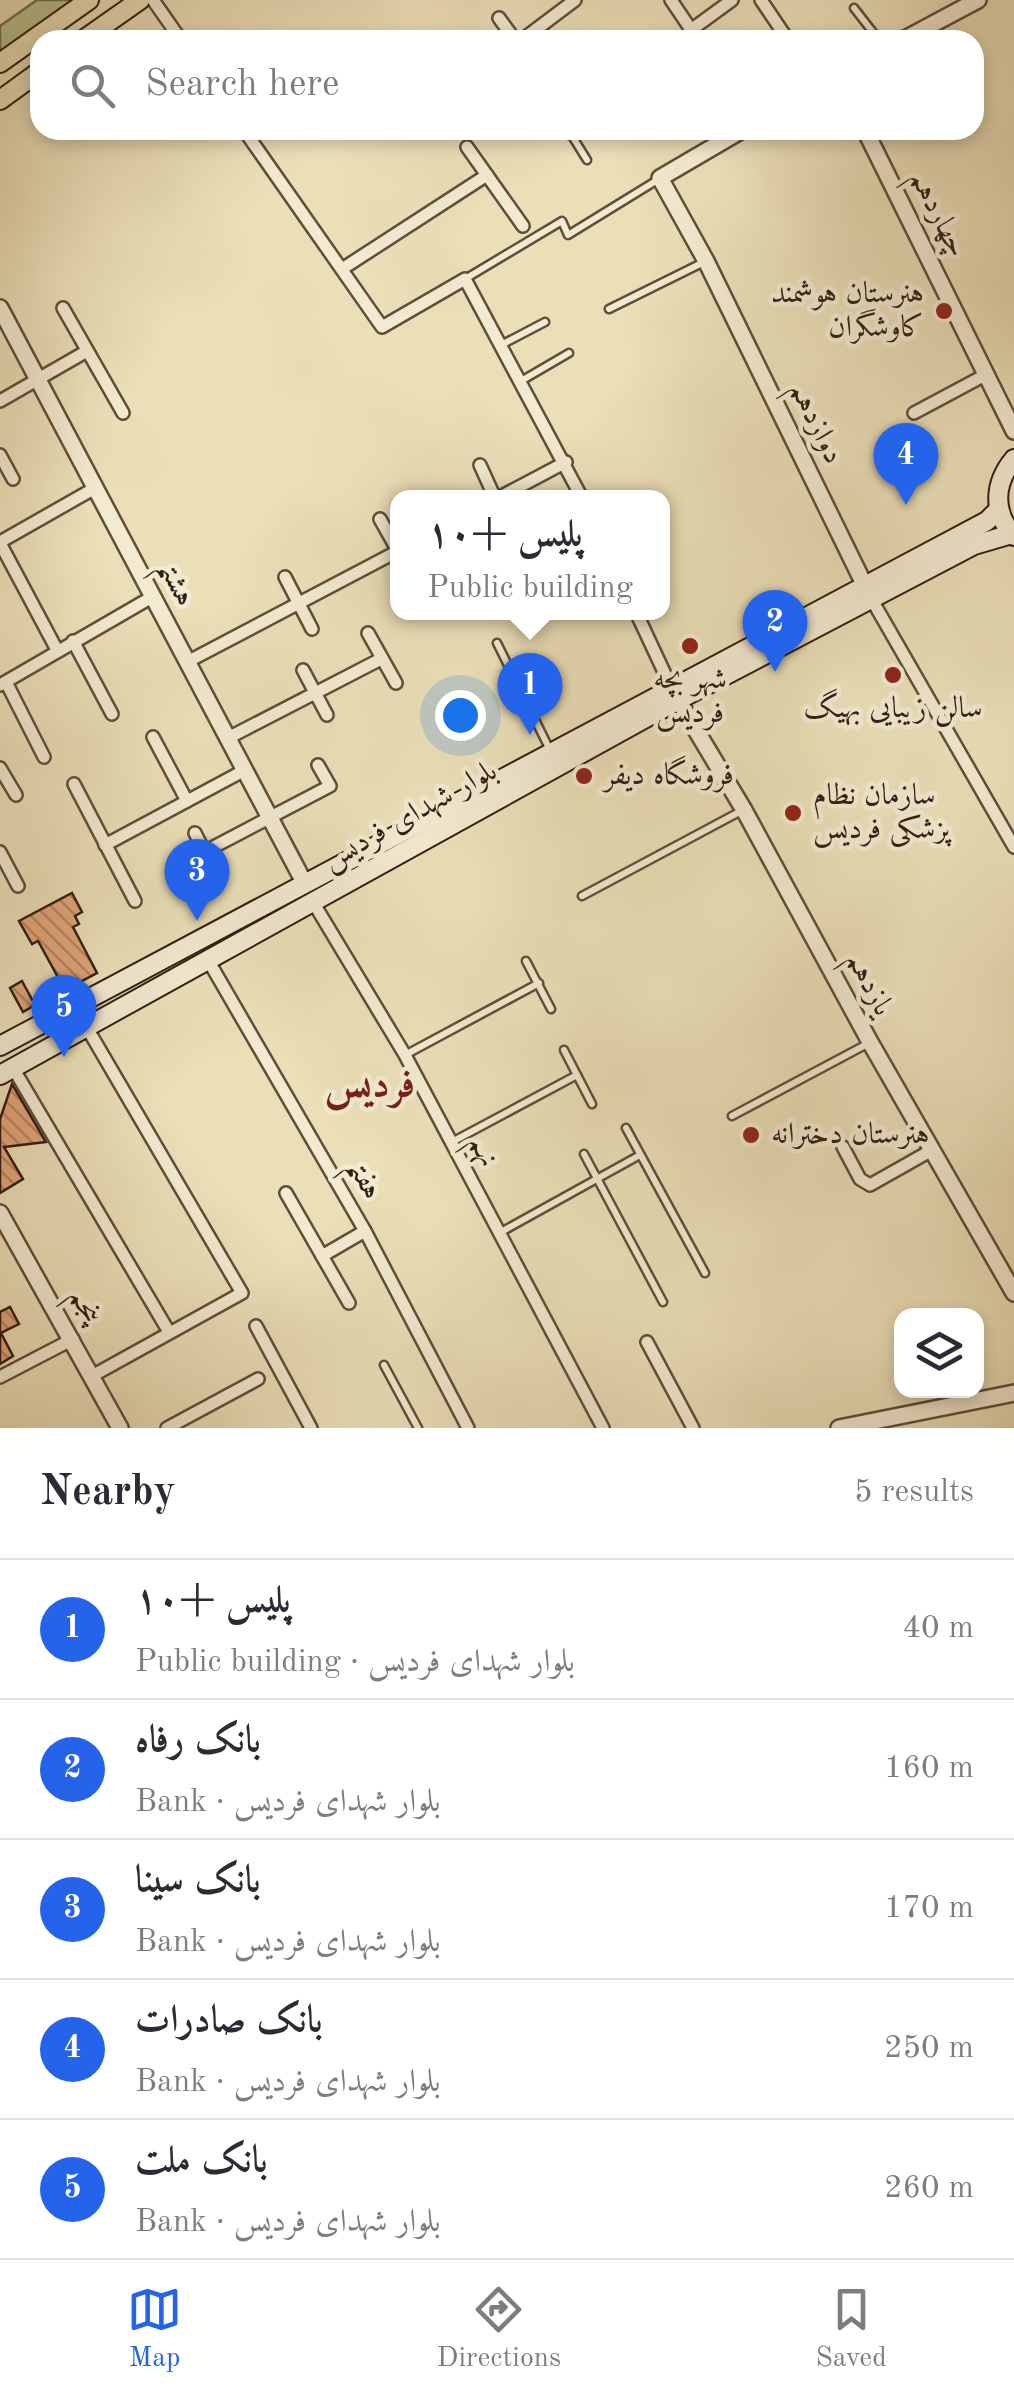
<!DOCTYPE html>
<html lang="en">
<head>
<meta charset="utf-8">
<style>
	body { margin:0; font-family:"Old Standard TT",Amiri,serif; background:#f2f2f3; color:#2b2b33 }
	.controls { position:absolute; right:30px; bottom:30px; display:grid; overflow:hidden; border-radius:20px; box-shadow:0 5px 15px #0003 }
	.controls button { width:90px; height:90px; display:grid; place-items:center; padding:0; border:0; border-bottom:2px solid #e1e1e2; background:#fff; color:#2b2b33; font:50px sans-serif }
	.you { position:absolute; left:460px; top:715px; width:35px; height:35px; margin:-25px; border:8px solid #fff; border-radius:50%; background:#1a73e8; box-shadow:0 0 0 15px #1a73e833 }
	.badge { display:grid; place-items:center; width:65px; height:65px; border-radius:50%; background:#2563eb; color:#fff; font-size:32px; font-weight:700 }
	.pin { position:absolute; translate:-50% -82px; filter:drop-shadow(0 2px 5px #0008) }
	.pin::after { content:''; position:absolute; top:52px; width:35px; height:30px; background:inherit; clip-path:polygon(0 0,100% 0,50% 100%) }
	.popup { position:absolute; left:390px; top:490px; width:280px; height:130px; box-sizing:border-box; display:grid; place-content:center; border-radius:20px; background:#fff; filter:drop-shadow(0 2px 8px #0005); font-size:32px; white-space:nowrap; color:#7c7c81 }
	.popup b { font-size:38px; color:#2b2b33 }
	.popup::after { content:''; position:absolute; left:50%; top:100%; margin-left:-20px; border:20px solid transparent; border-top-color:#fff }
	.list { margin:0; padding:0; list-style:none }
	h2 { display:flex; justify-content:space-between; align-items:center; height:130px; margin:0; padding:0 40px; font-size:42px }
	h2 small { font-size:32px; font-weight:400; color:#7c7c81 }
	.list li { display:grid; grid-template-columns:65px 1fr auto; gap:30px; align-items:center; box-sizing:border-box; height:140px; padding:0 40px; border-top:2px solid #e1e1e2 }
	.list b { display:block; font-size:38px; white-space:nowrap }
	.list p { margin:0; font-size:32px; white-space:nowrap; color:#7c7c81 }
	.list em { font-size:32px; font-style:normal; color:#7c7c81 }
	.icon { flex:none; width:55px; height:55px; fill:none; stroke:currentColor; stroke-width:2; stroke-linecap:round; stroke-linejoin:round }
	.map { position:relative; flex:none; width:1014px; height:1428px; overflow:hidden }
	.search { position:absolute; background:#fff; box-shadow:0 5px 15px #0003; left:30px; right:30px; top:30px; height:110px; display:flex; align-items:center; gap:25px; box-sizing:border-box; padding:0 35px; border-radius:30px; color:#7c7c81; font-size:38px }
	.sheet { height:830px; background:#fff }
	nav { display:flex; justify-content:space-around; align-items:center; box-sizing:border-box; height:140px; border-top:2px solid #e1e1e2; background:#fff; font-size:28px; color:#7c7c81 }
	nav a { display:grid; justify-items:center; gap:5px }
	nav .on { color:#2563eb }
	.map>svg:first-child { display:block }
	.forest { fill:url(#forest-crowns); stroke:#747050; stroke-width:2.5 }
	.building { fill:url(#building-back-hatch); stroke:#311e10; stroke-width:2.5 }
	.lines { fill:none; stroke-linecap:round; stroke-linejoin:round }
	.service-casing { stroke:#604e3a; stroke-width:11 }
	.minor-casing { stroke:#604e3a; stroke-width:16 }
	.tertiary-casing { stroke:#604e3a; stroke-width:20 }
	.secondary-casing { stroke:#311e10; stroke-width:22 }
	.primary-casing { stroke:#311e10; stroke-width:22 }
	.service { stroke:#f2ead1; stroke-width:6 }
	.minor { stroke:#f2ead1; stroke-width:11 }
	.tertiary { stroke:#f2ead1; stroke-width:15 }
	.secondary { stroke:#f2ead1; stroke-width:18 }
	.primary { stroke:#ebdfb8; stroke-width:18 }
	.poi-dot { fill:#8f2418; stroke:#f2ead1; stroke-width:4 }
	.labels { text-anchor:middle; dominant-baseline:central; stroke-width:9; stroke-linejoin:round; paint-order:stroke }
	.street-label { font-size:30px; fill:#311e10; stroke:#f2ead1 }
	.poi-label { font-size:30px; fill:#311e10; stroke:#f2ead1; text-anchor:start }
	.district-label { font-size:40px; font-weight:bold; fill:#7a1f14; stroke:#f2ead1 }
</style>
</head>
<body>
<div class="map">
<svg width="1014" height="1428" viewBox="0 0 1014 1428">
	<defs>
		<pattern id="forest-crowns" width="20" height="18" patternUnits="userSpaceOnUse" patternTransform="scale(2.5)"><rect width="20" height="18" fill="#b7c28f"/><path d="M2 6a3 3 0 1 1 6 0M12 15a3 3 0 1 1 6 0" fill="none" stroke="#9ea67a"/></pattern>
		<pattern id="building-back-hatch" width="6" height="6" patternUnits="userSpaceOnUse" patternTransform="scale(2.5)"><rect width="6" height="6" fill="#e1a579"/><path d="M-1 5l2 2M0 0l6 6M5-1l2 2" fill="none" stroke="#b78662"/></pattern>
	</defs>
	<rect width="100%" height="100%" fill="#ebdfb8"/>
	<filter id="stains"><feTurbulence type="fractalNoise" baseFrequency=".002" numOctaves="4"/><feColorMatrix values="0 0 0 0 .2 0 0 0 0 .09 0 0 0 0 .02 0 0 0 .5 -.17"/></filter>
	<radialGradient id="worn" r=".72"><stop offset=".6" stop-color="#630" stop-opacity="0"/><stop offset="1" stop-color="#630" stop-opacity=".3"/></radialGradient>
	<path class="forest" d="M37 0H74L0 52V26Z"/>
	<g class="building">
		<path d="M72 893 82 912 75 916 79 924 73 927 97 973 65 990 38 941 32 944 19 921Z"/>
		<path d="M22 981 35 1005 23 1012 10 988Z"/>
		<path d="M12 1084 46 1142 4 1147 23 1179 0 1193V1119Z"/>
		<path d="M10 1307 19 1324 1 1333 13 1356 0 1364V1312Z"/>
	</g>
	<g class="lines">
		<g class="service-casing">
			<g id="service">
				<path d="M854 8 879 40"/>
				<path d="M569 131 587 160"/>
				<path d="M465 279 562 221 568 235 659 179"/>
				<path d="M609 309 706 261"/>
				<path d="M501 345 545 322"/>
				<path d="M521 381 569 353"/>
				<path d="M497 643 550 750"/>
				<path d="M582 896 743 810"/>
				<path d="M526 961 551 1009"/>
				<path d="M564 1050 592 1104"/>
				<path d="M405 1055 539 983"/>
				<path d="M732 1116 869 1043"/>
				<path d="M626 1128 705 1273"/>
				<path d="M450 1143 577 1075"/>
				<path d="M584 1154 663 1302"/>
				<path d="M501 1232 640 1155"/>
				<path d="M384 1365 418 1428"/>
			</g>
		</g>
		<g class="minor-casing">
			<g id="minor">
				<path d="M153 0 181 40"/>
				<path d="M671 0 698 40"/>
				<path d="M761 0 788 40"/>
				<path d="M499 18 515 40"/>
				<path d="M691 30 732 0"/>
				<path d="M522 40 575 0"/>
				<path d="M244 130 382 327 465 279 582 498"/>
				<path d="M570 133 575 130"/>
				<path d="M467 147 523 226"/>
				<path d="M342 269 487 175"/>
				<path d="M63 308 123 413"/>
				<path d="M0 401 87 351"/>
				<path d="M914 413 987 374"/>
				<path d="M0 455 13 479"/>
				<path d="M480 465 495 498"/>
				<path d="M498 498 566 462"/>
				<path d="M380 519 398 551"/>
				<path d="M0 542 95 488"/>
				<path d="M0 543 57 650"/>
				<path d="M285 577 312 629"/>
				<path d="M872 600 1014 847"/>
				<path d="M636 612 671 687"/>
				<path d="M368 633 396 683"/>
				<path d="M73 641 112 714"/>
				<path d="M187 662 398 551"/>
				<path d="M303 670 327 715"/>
				<path d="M6 682 44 757"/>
				<path d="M0 685 152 597"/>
				<path d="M153 737 187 801"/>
				<path d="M228 738 381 659"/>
				<path d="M0 768 16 795"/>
				<path d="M74 784 135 901"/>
				<path d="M195 833 214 871"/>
				<path d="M105 845 245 770"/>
				<path d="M0 852 18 886"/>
				<path d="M204 852 330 786 318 765"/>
				<path d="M313 902 405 1055 603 1428"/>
				<path d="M208 960 365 1231 468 1428"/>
				<path d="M90 1033 242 1293 92 1376"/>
				<path d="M16 1073 169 1332"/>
				<path d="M843 1147 860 1179 870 1185 932 1150"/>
				<path d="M286 1193 349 1303"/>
				<path d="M322 1256 365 1231"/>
				<path d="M256 1326 311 1428"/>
				<path d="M647 1342 693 1428"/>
				<path d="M0 1377 73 1339"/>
				<path d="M167 1428 258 1379"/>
			</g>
		</g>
		<g class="tertiary-casing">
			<g id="tertiary">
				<path d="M903 40 978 0"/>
				<path d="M742 130 660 178 706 261 865 586"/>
				<path d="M865 130 1014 431"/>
				<path d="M0 308 305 884"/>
				<path d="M678 700 744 810 870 1042 1014 1293"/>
				<path d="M0 1213 120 1428"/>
				<path d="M839 1428 1014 1393"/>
			</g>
		</g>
		<g class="secondary-casing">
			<g id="secondary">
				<path d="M1014 459C994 483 992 512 1014 536"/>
				<path d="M0 1046 987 521 998 510"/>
				<path d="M0 1075 678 700 974 545 1012 534"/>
			</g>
		</g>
		<g class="primary-casing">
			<g id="primary">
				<path d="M83 40 140 0"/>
				<path d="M0 63 89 0"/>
				<path d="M0 100 40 71"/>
			</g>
		</g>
		<use href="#service" class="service"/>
		<use href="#minor" class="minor"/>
		<use href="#tertiary" class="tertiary"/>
		<use href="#secondary" class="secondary"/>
		<use href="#primary" class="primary"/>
	</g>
	<g class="poi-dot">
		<circle cx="944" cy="311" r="10"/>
		<circle cx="690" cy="646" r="10"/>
		<circle cx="893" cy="675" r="10"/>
		<circle cx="584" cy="776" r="10"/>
		<circle cx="793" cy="813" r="10"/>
		<circle cx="751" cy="1135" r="10"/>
	</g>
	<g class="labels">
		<g class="street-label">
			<text transform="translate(938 214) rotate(63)">چهاردهم</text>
			<text transform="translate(816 423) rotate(64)">دوازدهم</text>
			<text transform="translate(176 583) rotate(62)">هشتم</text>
			<text transform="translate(410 816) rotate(-29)">بلوار شهدای فردیس</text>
			<text transform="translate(869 984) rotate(62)">یازدهم</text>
			<text transform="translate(483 1151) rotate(62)">نهم</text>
			<text transform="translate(364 1179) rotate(60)">هفتم</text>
			<text transform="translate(85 1306) rotate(60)">پنجم</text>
		</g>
		<g class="poi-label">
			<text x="924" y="294" text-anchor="end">هنرستان هوشمند<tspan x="924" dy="34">کاوشگران</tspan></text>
			<text x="690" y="680" text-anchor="middle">شهر بچه<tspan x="690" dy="34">فردیس</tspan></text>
			<text x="893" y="709" text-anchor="middle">سالن زیبایی بهیگ</text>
			<text x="604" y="776">فروشگاه دیفر</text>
			<text x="813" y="796">سازمان نظام<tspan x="813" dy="34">پزشکی فردیس</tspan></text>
			<text x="771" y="1135">هنرستان دخترانه</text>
		</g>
		<g class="district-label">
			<text x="370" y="1086">فردیس</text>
		</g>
	</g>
	<rect width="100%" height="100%" filter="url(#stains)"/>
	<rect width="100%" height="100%" fill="url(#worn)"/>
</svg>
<div class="controls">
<button><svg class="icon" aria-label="layers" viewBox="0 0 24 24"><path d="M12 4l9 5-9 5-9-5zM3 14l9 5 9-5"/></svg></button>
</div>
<div class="you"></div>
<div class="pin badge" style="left:530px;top:735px">1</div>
<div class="popup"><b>پلیس +۱۰</b>Public building</div>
<div class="pin badge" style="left:775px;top:672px">2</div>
<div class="pin badge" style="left:197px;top:921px">3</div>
<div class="pin badge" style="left:906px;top:505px">4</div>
<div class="pin badge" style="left:64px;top:1057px">5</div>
<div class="search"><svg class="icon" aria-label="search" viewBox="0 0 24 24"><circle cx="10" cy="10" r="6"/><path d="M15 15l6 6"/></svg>Search here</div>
</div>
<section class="sheet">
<h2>Nearby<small>5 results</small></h2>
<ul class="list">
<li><span class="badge">1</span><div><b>پلیس +۱۰</b><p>Public building · بلوار شهدای فردیس</p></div><em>40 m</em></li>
<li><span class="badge">2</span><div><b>بانک رفاه</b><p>Bank · بلوار شهدای فردیس</p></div><em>160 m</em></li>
<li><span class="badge">3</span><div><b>بانک سینا</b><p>Bank · بلوار شهدای فردیس</p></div><em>170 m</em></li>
<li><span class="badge">4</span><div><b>بانک صادرات</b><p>Bank · بلوار شهدای فردیس</p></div><em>250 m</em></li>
<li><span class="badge">5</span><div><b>بانک ملت</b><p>Bank · بلوار شهدای فردیس</p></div><em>260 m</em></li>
</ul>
</section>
<nav>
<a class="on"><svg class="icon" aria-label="map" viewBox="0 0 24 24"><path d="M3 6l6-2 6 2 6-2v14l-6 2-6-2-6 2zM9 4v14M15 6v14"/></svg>Map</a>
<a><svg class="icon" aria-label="directions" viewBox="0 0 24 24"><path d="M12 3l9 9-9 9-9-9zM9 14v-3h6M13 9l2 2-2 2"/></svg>Directions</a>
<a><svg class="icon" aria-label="saved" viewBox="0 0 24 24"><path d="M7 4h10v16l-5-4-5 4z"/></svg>Saved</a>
</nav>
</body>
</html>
